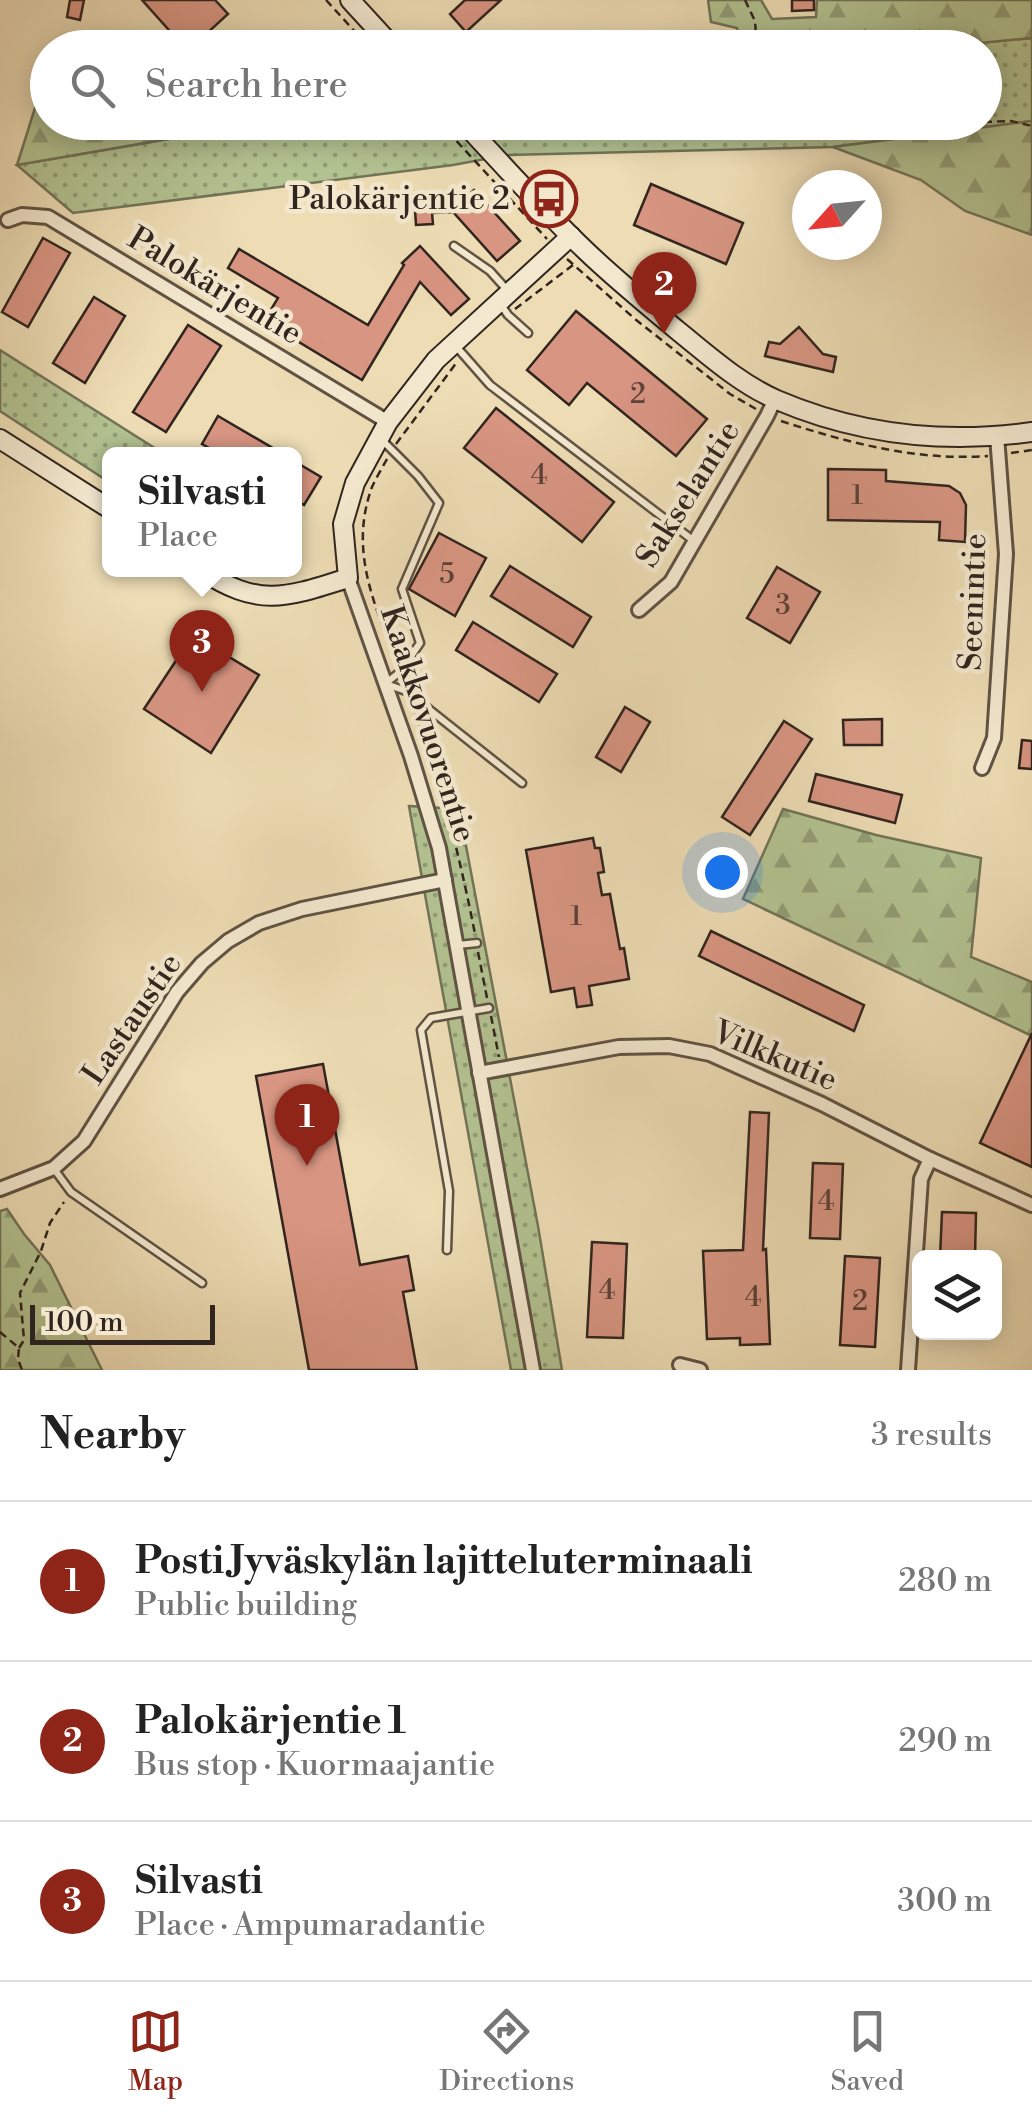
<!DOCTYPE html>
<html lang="en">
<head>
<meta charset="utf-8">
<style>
	body { margin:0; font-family:"Libre Bodoni",serif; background:#f2f2f2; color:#222 }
	.controls { position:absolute; right:30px; bottom:30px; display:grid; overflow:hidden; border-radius:15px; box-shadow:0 5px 25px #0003 }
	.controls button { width:90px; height:90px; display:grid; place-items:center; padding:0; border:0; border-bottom:2px solid #e0e0e0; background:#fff; color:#222; font:50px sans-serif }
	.compass { position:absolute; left:792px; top:170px; width:90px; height:90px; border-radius:50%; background:#fff; box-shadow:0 5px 25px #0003; rotate:243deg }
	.scale { position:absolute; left:30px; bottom:25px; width:185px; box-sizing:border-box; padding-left:10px; border:5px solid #31251f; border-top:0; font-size:28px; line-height:35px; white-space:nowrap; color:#31251f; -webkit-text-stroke:8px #f3e8ce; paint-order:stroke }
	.you { position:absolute; left:722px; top:872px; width:35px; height:35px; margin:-25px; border:8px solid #fff; border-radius:50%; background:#1a73e8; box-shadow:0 0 0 15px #1a73e833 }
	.badge { display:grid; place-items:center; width:65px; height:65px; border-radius:50%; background:#8f2418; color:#fff; font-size:32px; font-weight:700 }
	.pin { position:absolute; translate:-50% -82px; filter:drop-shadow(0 2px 5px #0008) }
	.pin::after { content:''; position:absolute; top:52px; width:35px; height:30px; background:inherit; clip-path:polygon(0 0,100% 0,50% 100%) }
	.popup { position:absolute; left:102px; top:447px; width:200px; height:130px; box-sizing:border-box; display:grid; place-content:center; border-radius:15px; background:#fff; filter:drop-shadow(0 2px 8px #0005); font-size:32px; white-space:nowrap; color:#767676 }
	.popup b { font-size:38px; color:#222 }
	.popup::after { content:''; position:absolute; left:50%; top:100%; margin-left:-20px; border:20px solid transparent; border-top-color:#fff }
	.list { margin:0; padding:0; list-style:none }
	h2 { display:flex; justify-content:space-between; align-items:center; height:130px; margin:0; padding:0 40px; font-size:42px }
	h2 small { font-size:32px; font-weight:400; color:#767676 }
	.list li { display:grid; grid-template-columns:65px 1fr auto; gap:30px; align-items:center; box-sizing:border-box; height:160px; padding:0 40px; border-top:2px solid #e0e0e0 }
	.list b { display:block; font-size:38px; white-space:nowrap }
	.list p { margin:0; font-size:32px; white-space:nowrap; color:#767676 }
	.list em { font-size:32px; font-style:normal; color:#767676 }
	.icon { flex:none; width:55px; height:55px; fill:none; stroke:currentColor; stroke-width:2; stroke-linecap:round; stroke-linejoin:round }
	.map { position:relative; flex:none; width:1032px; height:1370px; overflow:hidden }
	.search { position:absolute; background:#fff; box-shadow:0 5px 25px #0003; left:30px; right:30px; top:30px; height:110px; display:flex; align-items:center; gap:25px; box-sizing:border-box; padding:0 35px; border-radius:55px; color:#767676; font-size:38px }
	.sheet { height:610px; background:#fff }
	nav { display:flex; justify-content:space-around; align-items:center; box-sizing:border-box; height:140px; border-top:2px solid #e0e0e0; background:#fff; font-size:28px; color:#767676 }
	nav a { display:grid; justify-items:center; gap:5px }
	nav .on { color:#8f2418 }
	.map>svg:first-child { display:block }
	.grass { fill:url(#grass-dots); stroke:#727458; stroke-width:2.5 }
	.forest { fill:url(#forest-firs); stroke:#727458; stroke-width:2.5 }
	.building { fill:#d89582; stroke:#31251f; stroke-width:2.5 }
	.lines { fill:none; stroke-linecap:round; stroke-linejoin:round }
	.lane-casing { stroke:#605344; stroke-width:11 }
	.street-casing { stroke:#605344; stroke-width:18 }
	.secondary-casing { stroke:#31251f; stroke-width:22 }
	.path { stroke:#31251f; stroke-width:2.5; stroke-dasharray:8 5; stroke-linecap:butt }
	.lane { stroke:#f3e8ce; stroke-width:6 }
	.street { stroke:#f3e8ce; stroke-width:12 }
	.secondary { stroke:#f3e8ce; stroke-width:18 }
	.labels { text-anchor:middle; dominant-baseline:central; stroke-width:9; stroke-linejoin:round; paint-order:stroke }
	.number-label { font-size:28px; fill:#5b4138 }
	.poi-label { font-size:32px; fill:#31251f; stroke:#f3e8ce; text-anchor:end }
	.street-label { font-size:32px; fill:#31251f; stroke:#f3e8ce }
</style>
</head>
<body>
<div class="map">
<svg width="1032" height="1370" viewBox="0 0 1032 1370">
	<defs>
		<pattern id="grass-dots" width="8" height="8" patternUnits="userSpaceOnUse" patternTransform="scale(2.5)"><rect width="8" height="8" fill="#b3c291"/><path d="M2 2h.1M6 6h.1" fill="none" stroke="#929d76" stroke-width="1.8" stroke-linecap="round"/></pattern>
		<pattern id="forest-firs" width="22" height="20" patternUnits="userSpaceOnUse" patternTransform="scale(2.5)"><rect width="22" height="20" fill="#b3c291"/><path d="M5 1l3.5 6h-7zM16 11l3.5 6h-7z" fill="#929d76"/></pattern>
	</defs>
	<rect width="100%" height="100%" fill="#eddcb4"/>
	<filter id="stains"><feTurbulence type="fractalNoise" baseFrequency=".002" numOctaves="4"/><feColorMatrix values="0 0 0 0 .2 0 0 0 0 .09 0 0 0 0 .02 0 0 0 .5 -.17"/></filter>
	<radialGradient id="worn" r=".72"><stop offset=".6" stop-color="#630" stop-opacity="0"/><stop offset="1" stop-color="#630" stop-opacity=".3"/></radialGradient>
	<g class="grass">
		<path d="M1032 38V121L833 147 507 155 453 165 73 213 17 165 261 123 984 122V48L929 47Z"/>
		<path d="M0 350 164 454H110L109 482 0 411Z"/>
		<path d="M409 806 459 809 538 1226 562 1370H511Z"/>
	</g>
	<g class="forest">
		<path d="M708 0H761L772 19 816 17 817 0H1032V38L929 48 741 47 737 28 711 22Z"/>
		<path d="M47 70 48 122 261 123 17 165Z"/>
		<path d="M1032 121V235L965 211 921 180 833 147Z"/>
		<path d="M783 809 876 835 981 858 971 957 1032 982V1036L743 899Z"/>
		<path d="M7 1209 24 1234 50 1265 102 1370H0V1211Z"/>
	</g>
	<g class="building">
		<path d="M70 0H84L80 20 67 17Z"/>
		<path d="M142 0H215L228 14 191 48H185Z"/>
		<path d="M465 0H501L466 32 450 14Z"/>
		<path d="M792 0H814V10L792 11Z"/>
		<path d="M651 184 743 223 726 264 634 225Z"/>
		<path d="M474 190 520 241 497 261 453 212 432 213 433 224 416 225 414 194 461 191 466 197Z"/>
		<path d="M43 238 70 253 28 327 2 312Z"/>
		<path d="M420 246 469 299 451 315 420 282 362 380 264 321 278 298 228 268 239 249 368 325 404 265 402 263Z"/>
		<path d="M94 297 125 316 85 383 53 363Z"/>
		<path d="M576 311 707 419 676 456 587 383 569 405 527 370Z"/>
		<path d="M188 325 221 346 166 432 133 412Z"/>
		<path d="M799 327 823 354 836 357 833 372 765 356 769 342 780 344Z"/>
		<path d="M496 408 614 502 582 542 464 448Z"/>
		<path d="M218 416 283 454H220L202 444Z"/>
		<path d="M294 461 321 477 304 505 294 499Z"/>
		<path d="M828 469 886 470V481L949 486 960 493 966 505 965 542 939 540 940 522 828 520Z"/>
		<path d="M439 533 486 558 455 616 409 589Z"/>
		<path d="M510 566 591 617 573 647 491 596Z"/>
		<path d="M777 567 820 592 790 643 747 618Z"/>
		<path d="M473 622 557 674 539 702 456 650Z"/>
		<path d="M193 635 259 675 211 753 144 709Z"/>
		<path d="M625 707 650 722 621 772 596 757Z"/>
		<path d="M882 719V745H844L843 720Z"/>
		<path d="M784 721 812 739 750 835 722 817Z"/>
		<path d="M1022 740 1032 741V769L1019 768Z"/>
		<path d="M816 774 902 795 895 823 809 801Z"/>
		<path d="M593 838 595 848H600L604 872 598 873 602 895 610 894 620 949 624 948 629 979 589 986 592 1005 577 1007 574 988 551 992 526 850Z"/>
		<path d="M711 931 864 1005 854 1031 699 956Z"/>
		<path d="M1032 1033V1167L980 1143Z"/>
		<path d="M323 1064 360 1265 408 1256 414 1290 403 1292 417 1370H309L256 1076Z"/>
		<path d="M750 1112 769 1113 763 1250 766 1249 770 1344 740 1345V1338L707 1339 703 1251 743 1250Z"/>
		<path d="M813 1163 843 1164 840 1239 810 1238Z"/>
		<path d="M942 1212 976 1213 975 1258H940Z"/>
		<path d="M592 1242 627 1244 623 1338 587 1337Z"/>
		<path d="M845 1256 880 1258 875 1347 840 1345Z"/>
	</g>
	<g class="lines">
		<g class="lane-casing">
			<g id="lane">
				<path d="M454 246 490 271 508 291"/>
				<path d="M499 302 508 315 528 333"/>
				<path d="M454 344 490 385 694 541"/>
				<path d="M380 438 418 476 439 503 402 589 420 643 400 672 386 683"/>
				<path d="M386 684 406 691 522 783"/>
				<path d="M458 945 477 943"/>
				<path d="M54 1169 71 1192 202 1283"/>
				<path d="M447 1250 449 1191 421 1030 431 1018 489 1008"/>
			</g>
		</g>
		<g class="street-casing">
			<g id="street">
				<path d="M8 220 22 215 48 217 388 422"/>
				<path d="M348 578 411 756 439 848 533 1370"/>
				<path d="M639 610 671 582 767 416 775 399"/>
				<path d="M982 768 994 738 1006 554 997 436"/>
				<path d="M479 1073 619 1047 669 1046 710 1054 822 1104 930 1159 1032 1205"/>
				<path d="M0 1189 54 1168 84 1141 177 992 202 963 228 941 259 923 302 909 445 880"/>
				<path d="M680 1365 700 1370"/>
				<path d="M908 1370 921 1179 930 1159"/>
			</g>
		</g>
		<g class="secondary-casing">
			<g id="secondary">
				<path d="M350 0 394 48"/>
				<path d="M463 122C503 165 542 209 585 250 614 278 646 304 677 330 708 355 740 384 777 400 859 435 945 444 1032 432"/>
				<path d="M0 439 110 509"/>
				<path d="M201 570C259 608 285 598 348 578L343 524 355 483 388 422 436 360 571 236"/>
			</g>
		</g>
		<g class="path">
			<path d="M326 0 370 48"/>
			<path d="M745 0 755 21 757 48"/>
			<path d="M439 122 547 239"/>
			<path d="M762 122 763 135 984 122"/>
			<path d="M984 122 1011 121 1032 126"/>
			<path d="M567 259 635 319 730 394 756 409"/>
			<path d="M515 309 573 265"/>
			<path d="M781 421C849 443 916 461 988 456"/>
			<path d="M396 444 457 362"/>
			<path d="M1011 453 1032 450"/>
			<path d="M387 459C382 468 376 478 372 487 349 550 374 603 396 661"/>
			<path d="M415 711C442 784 460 858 475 934"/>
			<path d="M478 952 487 998"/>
			<path d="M491 1016 499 1057"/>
			<path d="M0 1332 19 1348 18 1359 22 1370"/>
			<path d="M19 1348 24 1340 20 1293 41 1251 50 1223 64 1202"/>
		</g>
		<use href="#lane" class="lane"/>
		<use href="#street" class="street"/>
		<use href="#secondary" class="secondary"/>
	</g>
	<defs>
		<g id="bus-ring" transform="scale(2.875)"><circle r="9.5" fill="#f3e8ce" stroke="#8f2418" stroke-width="1.5"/><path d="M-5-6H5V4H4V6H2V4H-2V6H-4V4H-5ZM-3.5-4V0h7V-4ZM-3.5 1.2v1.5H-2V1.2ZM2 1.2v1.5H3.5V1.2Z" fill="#8f2418"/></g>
	</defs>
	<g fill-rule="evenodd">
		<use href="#bus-ring" x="549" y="199"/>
	</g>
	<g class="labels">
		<g class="number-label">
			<text x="638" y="394">2</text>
			<text x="539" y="475">4</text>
			<text x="857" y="495">1</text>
			<text x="447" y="574">5</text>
			<text x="783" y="605">3</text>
			<text x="576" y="916">1</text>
			<text x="826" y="1201">4</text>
			<text x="607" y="1290">4</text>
			<text x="753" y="1297">4</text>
			<text x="860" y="1301">2</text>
		</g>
		<g class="poi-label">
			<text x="510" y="199">Palokärjentie 2</text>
		</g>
		<g class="street-label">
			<text transform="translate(215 286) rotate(31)">Palokärjentie</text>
			<text transform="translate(688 494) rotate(-58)">Sakselantie</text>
			<text transform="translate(973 602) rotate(-88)">Seenintie</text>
			<text transform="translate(428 724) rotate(72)">Kaakkovuorentie</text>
			<text transform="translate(132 1019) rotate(-56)">Lastaustie</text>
			<text transform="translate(775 1056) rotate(23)">Vilkkutie</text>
		</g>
	</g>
	<rect width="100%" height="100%" filter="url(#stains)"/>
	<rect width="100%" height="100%" fill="url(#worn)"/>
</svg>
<div class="controls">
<button><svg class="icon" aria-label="layers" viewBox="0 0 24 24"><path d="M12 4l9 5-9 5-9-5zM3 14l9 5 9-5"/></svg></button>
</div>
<svg class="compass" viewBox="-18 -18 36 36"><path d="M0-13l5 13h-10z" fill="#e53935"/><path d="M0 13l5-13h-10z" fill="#767676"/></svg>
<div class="scale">100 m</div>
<div class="you"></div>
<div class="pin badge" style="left:307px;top:1166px">1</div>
<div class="pin badge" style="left:664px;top:334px">2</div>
<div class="pin badge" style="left:202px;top:692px">3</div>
<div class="popup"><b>Silvasti</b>Place</div>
<div class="search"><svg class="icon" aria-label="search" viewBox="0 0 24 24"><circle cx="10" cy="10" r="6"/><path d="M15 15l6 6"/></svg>Search here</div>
</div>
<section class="sheet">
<h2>Nearby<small>3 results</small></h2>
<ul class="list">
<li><span class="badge">1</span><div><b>Posti Jyväskylän lajitteluterminaali</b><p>Public building</p></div><em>280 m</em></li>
<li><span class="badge">2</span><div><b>Palokärjentie 1</b><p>Bus stop · Kuormaajantie</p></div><em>290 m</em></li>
<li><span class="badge">3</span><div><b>Silvasti</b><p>Place · Ampumaradantie</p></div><em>300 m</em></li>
</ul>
</section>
<nav>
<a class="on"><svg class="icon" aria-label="map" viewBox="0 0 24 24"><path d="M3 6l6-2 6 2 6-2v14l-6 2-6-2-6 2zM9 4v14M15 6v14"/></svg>Map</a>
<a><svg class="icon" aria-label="directions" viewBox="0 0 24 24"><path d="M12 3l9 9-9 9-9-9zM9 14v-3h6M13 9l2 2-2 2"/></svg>Directions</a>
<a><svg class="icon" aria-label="saved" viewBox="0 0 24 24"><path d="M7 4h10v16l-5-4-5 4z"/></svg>Saved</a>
</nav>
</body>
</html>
